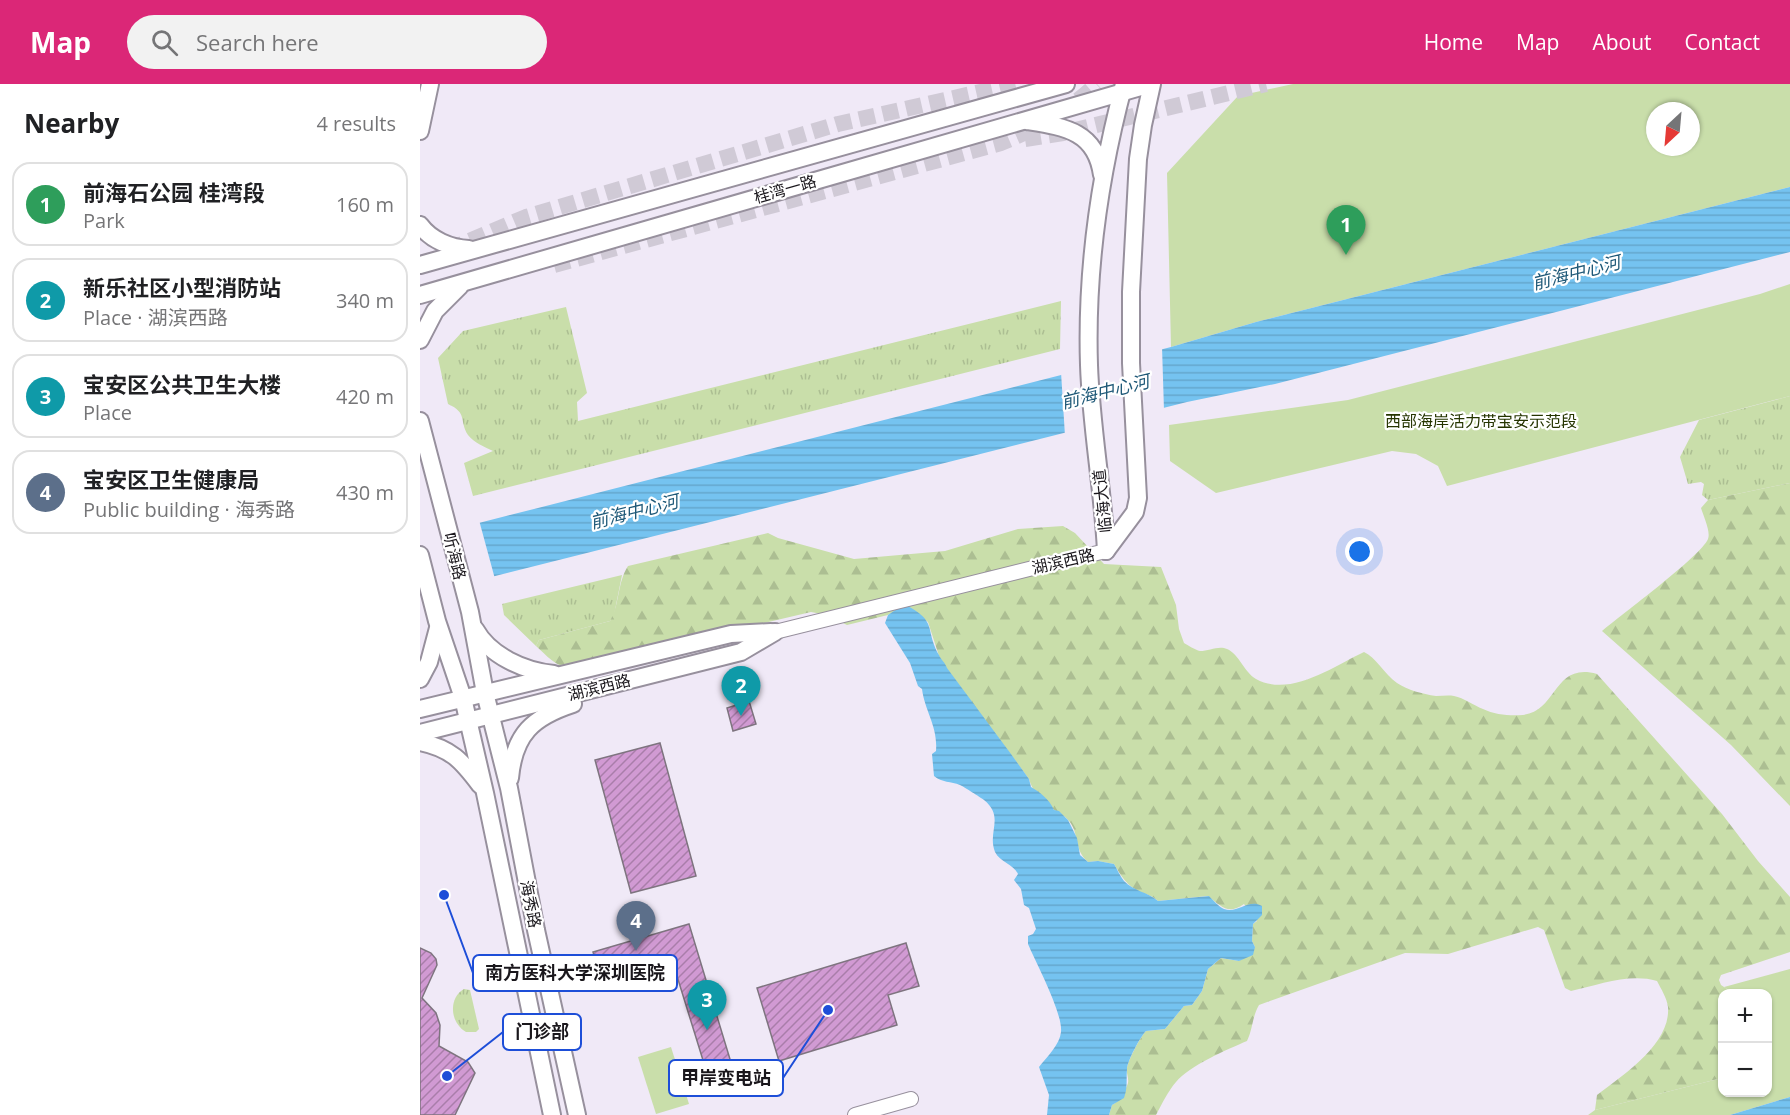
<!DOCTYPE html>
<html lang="en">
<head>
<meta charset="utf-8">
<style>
	body { margin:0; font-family:"Open Sans","Noto Sans SC",sans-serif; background:#f2f2f2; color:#202124 }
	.controls { position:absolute; right:18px; bottom:18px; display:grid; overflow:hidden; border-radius:12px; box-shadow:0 2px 4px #0004 }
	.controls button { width:54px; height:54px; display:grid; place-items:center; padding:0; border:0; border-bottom:2px solid #e0e0e0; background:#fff; color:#202124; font:30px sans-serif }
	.compass { position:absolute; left:1226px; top:18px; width:54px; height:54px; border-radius:50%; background:#fff; box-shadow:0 2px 4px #0004; rotate:206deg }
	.you { position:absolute; left:940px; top:468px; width:21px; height:21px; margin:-15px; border:4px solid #fff; border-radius:50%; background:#1a73e8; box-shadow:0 0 0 9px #1a73e833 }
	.badge { display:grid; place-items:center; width:39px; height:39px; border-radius:50%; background:#db2777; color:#fff; font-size:20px; font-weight:700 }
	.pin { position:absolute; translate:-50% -50px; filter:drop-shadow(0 2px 3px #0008) }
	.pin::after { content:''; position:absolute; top:32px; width:21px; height:18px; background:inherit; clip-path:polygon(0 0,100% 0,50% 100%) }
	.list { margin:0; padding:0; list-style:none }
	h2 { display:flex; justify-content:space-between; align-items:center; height:78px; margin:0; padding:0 24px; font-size:26px }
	h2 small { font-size:20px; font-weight:400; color:#757577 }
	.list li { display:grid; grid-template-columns:39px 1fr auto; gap:18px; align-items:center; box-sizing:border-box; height:84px; margin:0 12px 12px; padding:0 12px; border:2px solid #e0e0e0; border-radius:18px }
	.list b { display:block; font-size:22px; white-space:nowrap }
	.list p { margin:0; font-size:20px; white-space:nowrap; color:#757577 }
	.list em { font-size:20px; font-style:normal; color:#757577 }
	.icon { flex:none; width:33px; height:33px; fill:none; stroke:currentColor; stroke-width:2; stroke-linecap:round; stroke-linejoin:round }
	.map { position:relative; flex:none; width:1370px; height:1031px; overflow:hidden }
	header { display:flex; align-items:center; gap:36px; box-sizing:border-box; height:84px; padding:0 30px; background:#db2777; color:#fff }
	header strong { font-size:28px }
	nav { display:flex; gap:33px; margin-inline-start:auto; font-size:21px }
	.search { width:420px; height:54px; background:#f2f2f2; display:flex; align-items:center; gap:15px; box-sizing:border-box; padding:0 21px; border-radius:33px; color:#757577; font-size:22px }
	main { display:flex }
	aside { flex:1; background:#fff }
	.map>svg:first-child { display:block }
	.grass { fill:url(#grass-tufts) }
	.forest { fill:url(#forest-firs) }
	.park { fill:#c9deaa; fill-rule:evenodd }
	.water { fill:url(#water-rules) }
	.pier { fill:#f0e9f7 }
	.building { fill:url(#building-hatch); stroke:#7e747f; stroke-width:1.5 }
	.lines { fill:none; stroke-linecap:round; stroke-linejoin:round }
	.major-tunnel { stroke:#d0cad6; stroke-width:16; stroke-dasharray:16 8; stroke-linecap:butt }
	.minor-casing { stroke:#97909d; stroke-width:16 }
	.major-casing { stroke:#97909d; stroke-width:20 }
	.minor { stroke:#fff; stroke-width:14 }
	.major { stroke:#fff; stroke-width:16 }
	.labels { text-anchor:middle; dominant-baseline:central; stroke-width:4.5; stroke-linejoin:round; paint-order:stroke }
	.street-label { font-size:16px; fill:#1a171c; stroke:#fff }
	.park-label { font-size:16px; fill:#253400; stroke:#fff }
	.water-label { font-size:18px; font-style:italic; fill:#1f5978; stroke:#fff }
	.leader { fill:none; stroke:#1d4ed8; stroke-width:2 }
	.callout-dot { fill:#1d4ed8; stroke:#fff; stroke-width:2 }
	.callout { fill:#fff; stroke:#1d4ed8; stroke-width:2 }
	.callout-label { font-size:18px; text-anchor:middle; font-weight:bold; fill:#1a171c }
</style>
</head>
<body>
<header>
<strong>Map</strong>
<div class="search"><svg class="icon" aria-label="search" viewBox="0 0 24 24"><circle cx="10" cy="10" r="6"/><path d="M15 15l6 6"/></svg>Search here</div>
<nav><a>Home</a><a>Map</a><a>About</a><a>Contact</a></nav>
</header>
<main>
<aside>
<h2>Nearby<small>4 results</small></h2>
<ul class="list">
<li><span class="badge" style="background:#2e9e5b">1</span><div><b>前海石公园 桂湾段</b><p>Park</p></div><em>160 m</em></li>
<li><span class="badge" style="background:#0f9aa8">2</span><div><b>新乐社区小型消防站</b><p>Place · 湖滨西路</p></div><em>340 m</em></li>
<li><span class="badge" style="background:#0f9aa8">3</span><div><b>宝安区公共卫生大楼</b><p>Place</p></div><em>420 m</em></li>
<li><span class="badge" style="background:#5c6f8a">4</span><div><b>宝安区卫生健康局</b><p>Public building · 海秀路</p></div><em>430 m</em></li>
</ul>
</aside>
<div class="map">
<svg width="1370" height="1031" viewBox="0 0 1370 1031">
	<defs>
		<pattern id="grass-tufts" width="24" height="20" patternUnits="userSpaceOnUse" patternTransform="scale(1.5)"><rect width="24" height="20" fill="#c9deaa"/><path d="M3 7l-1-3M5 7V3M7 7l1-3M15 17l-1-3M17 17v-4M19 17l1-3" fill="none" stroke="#acbe92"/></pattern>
		<pattern id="forest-firs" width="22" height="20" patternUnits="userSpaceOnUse" patternTransform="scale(1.5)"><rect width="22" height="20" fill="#c9deaa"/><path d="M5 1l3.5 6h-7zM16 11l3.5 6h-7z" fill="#acbe92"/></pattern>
		<pattern id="water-rules" width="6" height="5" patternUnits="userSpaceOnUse" patternTransform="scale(1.5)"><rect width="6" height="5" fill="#75c3f0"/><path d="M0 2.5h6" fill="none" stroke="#65a7cd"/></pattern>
		<pattern id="building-hatch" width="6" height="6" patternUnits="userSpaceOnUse" patternTransform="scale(1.5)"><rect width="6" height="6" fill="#d19ad3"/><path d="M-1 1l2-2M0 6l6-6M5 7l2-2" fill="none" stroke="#a97daa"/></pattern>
	</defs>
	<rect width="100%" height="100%" fill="#f0e9f7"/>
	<g class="grass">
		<path d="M641 217 640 265 53 412 44 379 73 367C65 363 54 359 48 351 39 337 48 329 28 320L18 274 43 247 146 223 167 309 157 318 158 337Z"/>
		<path d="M1370 312V399L1288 416 1282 411 1284 400 1281 398 1268 400 1260 373 1279 336Z"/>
		<path d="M202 491 194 531 190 537 119 556 116 562 84 531 82 520Z"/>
		<path d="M44 905 50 906 59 945 56 948H46C30 939 28 914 44 905Z"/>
	</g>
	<g class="forest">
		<path d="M1370 399V722L1311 661 1182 547C1201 531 1281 472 1288 455 1291 448 1283 431 1281 424L1288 416Z"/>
		<path d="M643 442 655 449 684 480 741 483 756 521 759 545 764 559C768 561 775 566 780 567 789 567 799 561 807 565 819 570 824 588 836 595 870 614 914 582 944 568 956 573 964 590 977 599 988 606 1002 610 1016 612 1022 612 1028 611 1034 612 1044 614 1053 621 1063 625 1075 631 1091 632 1103 631 1138 627 1133 578 1177 590L1302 730 1338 777 1370 813V868L1301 891 1299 896 1301 901 1313 909 1302 910V994L1175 1026 1177 1011C1203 991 1251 960 1248 923 1247 914 1241 905 1237 897 1209 889 1179 901 1151 907L1145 904 1124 846 1118 843 1028 870 985 869 839 921C832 933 833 945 827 957 808 965 769 982 756 998 748 1007 742 1020 736 1031H689L692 1021C698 1018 706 1006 708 999 709 994 706 989 707 984 708 977 720 953 726 947L745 945 764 922 772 921 782 907 788 885 801 874 819 877 835 863 832 857 833 840 837 837 824 820C808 831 802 823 788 812L738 817C731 811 728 811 720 808 707 802 701 792 694 780L678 777 668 778C653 765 660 748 648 736 645 732 640 730 636 727 625 720 612 708 609 695L526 584 519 572 508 538 484 521 468 531 427 541 407 531 391 528 150 584C136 583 126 571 116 562L119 556 190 537C200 520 197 499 208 482L348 449 358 454 434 475 525 467 598 445Z"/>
	</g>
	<g class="park">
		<path d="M873 0H1370V103L836 238 751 263 747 89 818 12ZM1235 27H1271V63H1235Z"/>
		<path d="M1370 200V312L1027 402 1018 382 996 370 972 367 796 409 750 377 749 341 928 316 1340 210Z"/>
		<path d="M1370 885V1013L1310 1031H1168L1175 1026 1302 994V1008H1348V910L1313 909 1304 903Z"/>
		<path d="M251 963 269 1020 236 1030 218 973Z"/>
	</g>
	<g class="water">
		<path d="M1370 103V168L855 300 767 318 0 511V454L751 263 836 238Z"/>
		<path d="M484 520C519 538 504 544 519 571 521 576 525 578 527 584L591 670 609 695 611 703C621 709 629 715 634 726L639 727 648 736 657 754 660 771 668 778 678 777 694 780C697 785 700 792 704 797 713 807 728 808 738 817L789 812C793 816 799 823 804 825 818 830 828 814 842 822V831L833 840 832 857 835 863 833 871 819 877 801 874 788 885 782 907 772 921 764 922 745 945 726 947C720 953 707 978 707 985 706 996 708 1003 704 1014L692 1021 689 1031H627L629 1011 619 983C627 973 640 960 641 948 643 929 616 879 608 860V852L613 850 616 845 609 824 604 821 601 805 594 796 598 790C593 780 580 778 575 768 567 748 585 733 564 716 560 713 544 703 540 701 531 697 522 699 514 692L512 670 516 667C518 642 505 628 502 605L498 602 490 579 465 539 468 531Z"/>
		<path d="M1370 1013V1031H1310Z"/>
	</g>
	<g class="pier">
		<path d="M742 262 744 327 645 352 641 288Z"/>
		<path d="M59 436 75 495 0 514V451Z"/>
	</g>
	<g class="building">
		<path d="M329 617 336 640 313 647 307 624Z"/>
		<path d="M240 659 276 792 211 809 175 676Z"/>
		<path d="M269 840 316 995 291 1002 252 876 182 897 173 868Z"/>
		<path d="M486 859 499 902 468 911 477 941 359 977 337 904Z"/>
		<path d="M0 864 11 869 16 875 17 881 2 914 16 929 20 941 19 962 48 978 55 989 35 1031H0Z"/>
	</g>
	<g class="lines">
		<g class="major-tunnel">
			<path d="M605 55 643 49 846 0"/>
			<path d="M28 166 106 133 418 40 596 0"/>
			<path d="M134 181 581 59C619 43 647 28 677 0"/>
		</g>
		<g class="minor-casing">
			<g id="minor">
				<path d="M355 548 621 482 686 467"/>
				<path d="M435 1031 491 1015"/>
			</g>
		</g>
		<g class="major-casing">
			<g id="major">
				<path d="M607 37C645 43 676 47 682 91"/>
				<path d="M0 47 10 0"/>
				<path d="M0 141C11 156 30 164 49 165"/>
				<path d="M0 181 646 0"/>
				<path d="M0 211 731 0"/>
				<path d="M0 256 15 227 40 202"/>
				<path d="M0 337 50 528 65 609 89 704 116 846 157 1031"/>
				<path d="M686 467 715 428 718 414 711 279V208L718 75 723 41 732 0"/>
				<path d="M686 467C683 405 671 343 669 281 666 187 680 90 704 0"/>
				<path d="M0 471 17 537 43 614 65 709 132 1031"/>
				<path d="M55 545C70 572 104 587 134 590"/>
				<path d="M0 595 9 578 18 544"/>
				<path d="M0 625 311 550 351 548"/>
				<path d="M0 649 321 568 355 548"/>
				<path d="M0 658C31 664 42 677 60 701"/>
				<path d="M90 694C94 650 113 633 153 620"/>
			</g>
		</g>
		<use href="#minor" class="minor"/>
		<use href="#major" class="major"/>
	</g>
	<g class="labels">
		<g class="street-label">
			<text transform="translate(365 105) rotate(-16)">桂湾一路</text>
			<text transform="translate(682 417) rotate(-96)">临海大道</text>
			<text transform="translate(35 472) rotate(76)">听海路</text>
			<text transform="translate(643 477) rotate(-13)">湖滨西路</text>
			<text transform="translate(179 603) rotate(-14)">湖滨西路</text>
			<text transform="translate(111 820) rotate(79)">海秀路</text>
		</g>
		<g class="park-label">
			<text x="1061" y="337">西部海岸活力带宝安示范段</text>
		</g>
		<g class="water-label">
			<text transform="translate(1156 188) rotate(-14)">前海中心河</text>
			<text transform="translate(685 307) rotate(-14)">前海中心河</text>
			<text transform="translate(214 427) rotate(-14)">前海中心河</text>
		</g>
	</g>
	<path class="leader" d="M24 811L53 889M27 992L83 948M408 926L363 994"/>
	<g class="callout-dot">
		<circle cx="24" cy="811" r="6"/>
		<circle cx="27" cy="992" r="6"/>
		<circle cx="408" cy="926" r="6"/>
	</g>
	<g class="callout">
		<rect x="53" y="871" width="204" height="36" rx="6"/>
		<rect x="83" y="930" width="78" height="36" rx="6"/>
		<rect x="249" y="976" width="114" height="36" rx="6"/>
	</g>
	<g class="callout-label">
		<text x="155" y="895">南方医科大学深圳医院</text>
		<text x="122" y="954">门诊部</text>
		<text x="306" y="1000">甲岸变电站</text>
	</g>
</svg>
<div class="controls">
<button>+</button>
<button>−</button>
</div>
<svg class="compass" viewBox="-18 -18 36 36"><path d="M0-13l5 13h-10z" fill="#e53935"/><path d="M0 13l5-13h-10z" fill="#757577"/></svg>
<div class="you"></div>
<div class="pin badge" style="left:926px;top:171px;background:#2e9e5b">1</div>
<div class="pin badge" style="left:321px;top:632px;background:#0f9aa8">2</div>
<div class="pin badge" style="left:287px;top:946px;background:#0f9aa8">3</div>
<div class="pin badge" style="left:216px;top:867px;background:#5c6f8a">4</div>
</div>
</main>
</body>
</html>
